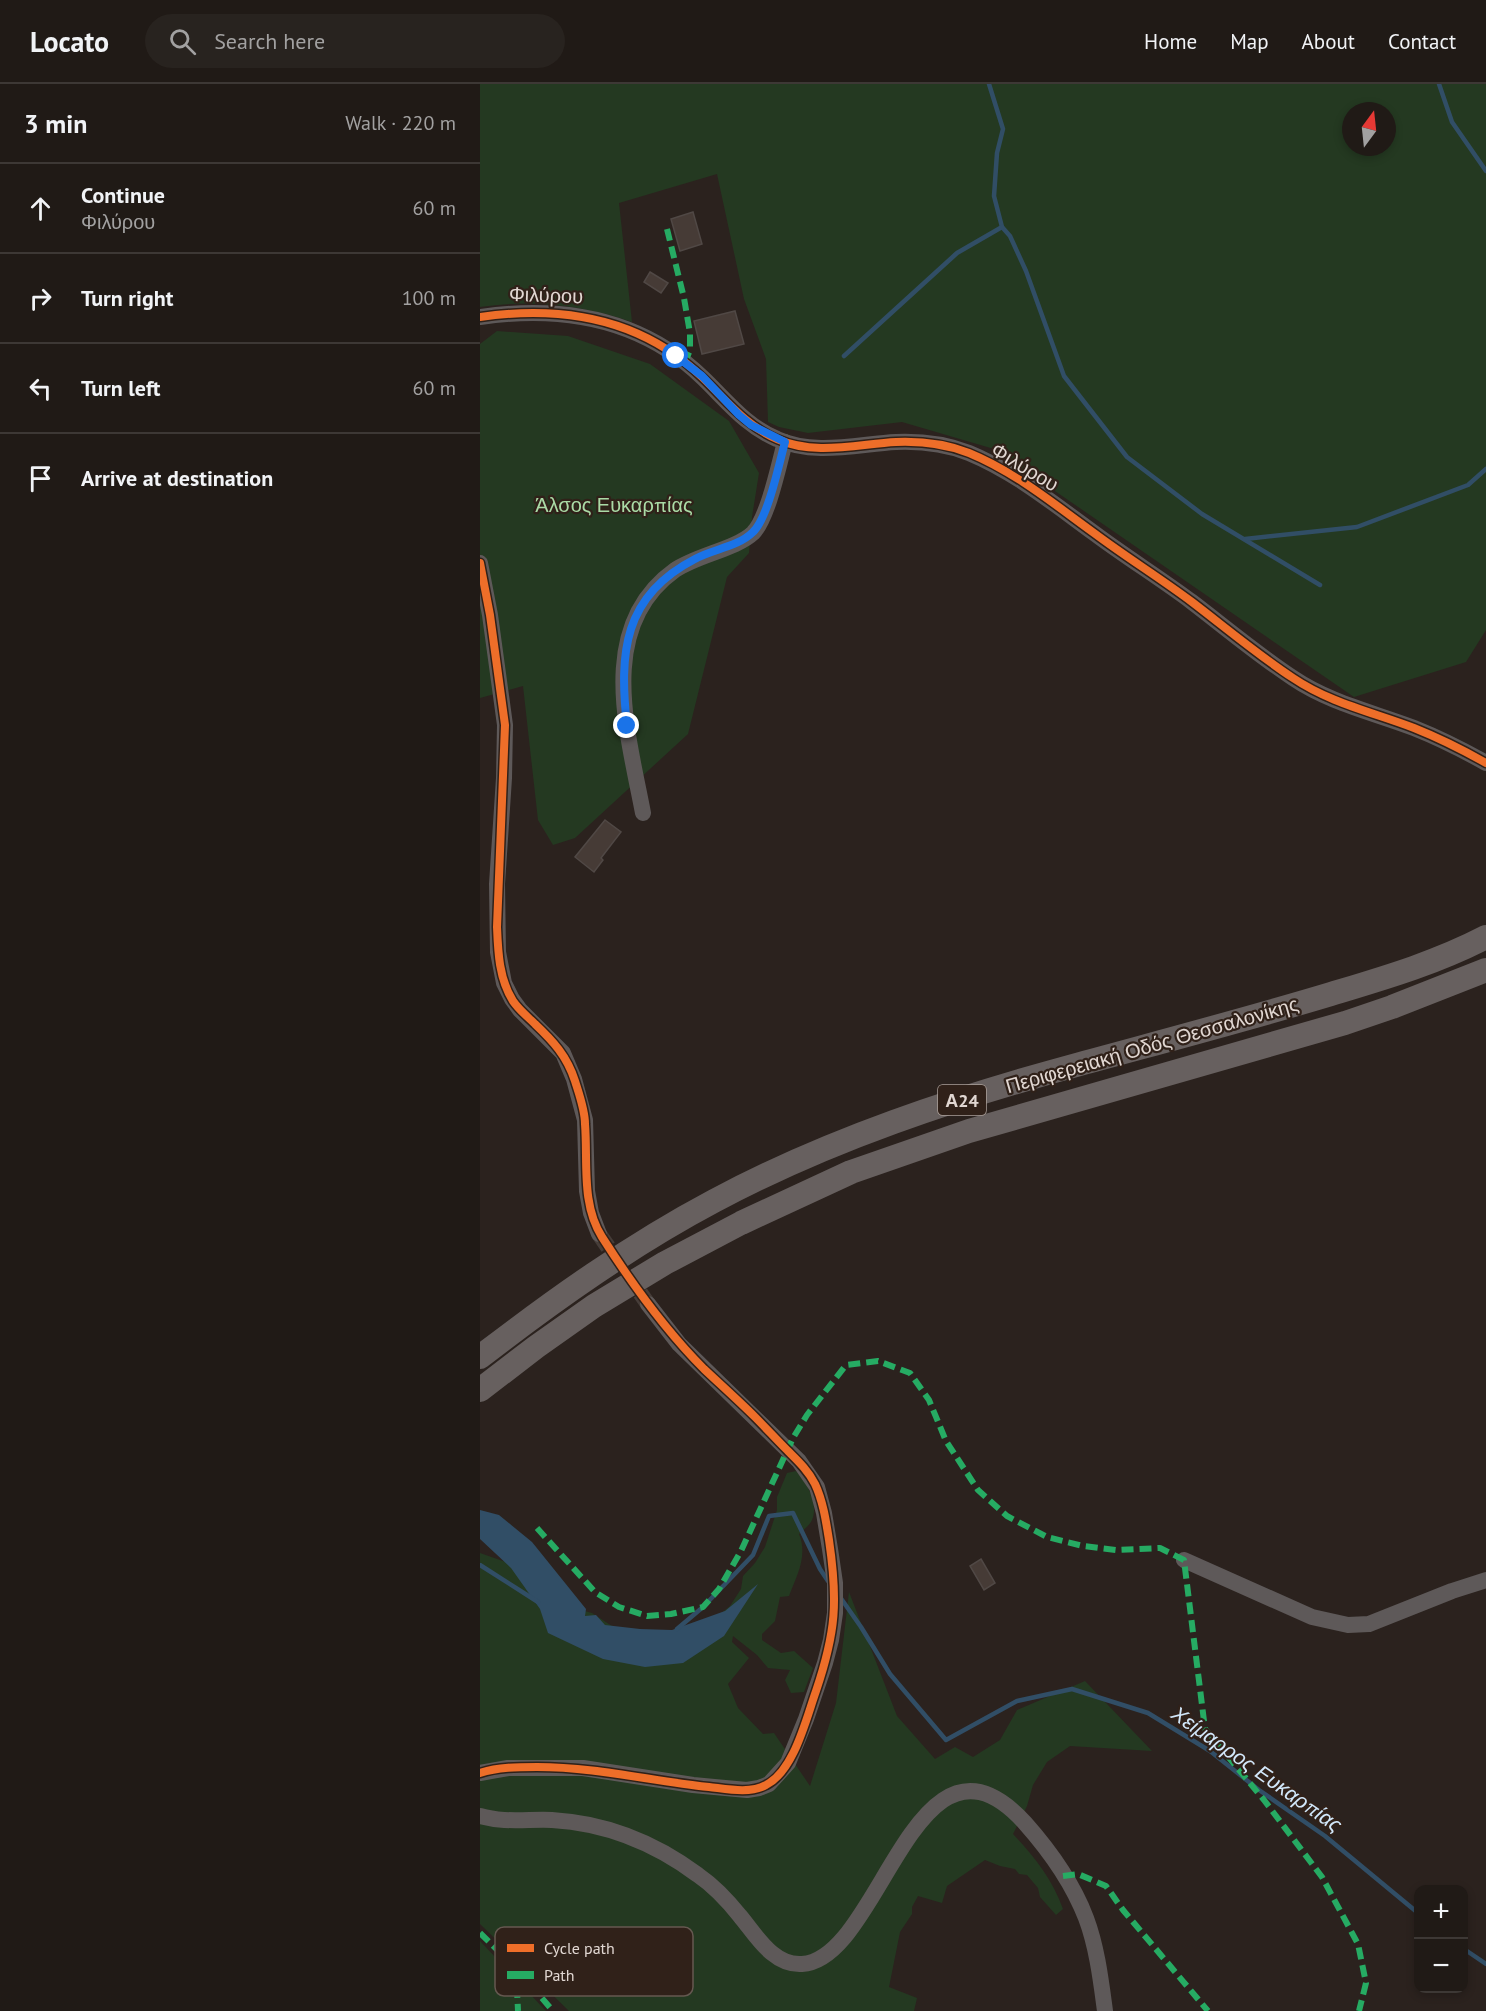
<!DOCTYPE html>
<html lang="en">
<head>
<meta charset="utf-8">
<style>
	body { margin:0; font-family:"PT Sans",sans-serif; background:#28231f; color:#f1f3f6 }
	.controls { position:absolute; right:18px; bottom:18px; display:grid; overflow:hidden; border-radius:12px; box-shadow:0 3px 9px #0003 }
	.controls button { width:54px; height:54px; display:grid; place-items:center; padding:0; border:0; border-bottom:2px solid #3d3835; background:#201a16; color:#f1f3f6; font:30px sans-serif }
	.compass { position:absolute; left:862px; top:18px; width:54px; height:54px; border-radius:50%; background:#201a16; box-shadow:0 3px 9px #0003; rotate:15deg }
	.stop { position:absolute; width:18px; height:18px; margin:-14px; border:4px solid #1a73e8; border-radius:50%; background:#fff }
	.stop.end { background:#1a73e8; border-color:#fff; box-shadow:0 2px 6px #0008 }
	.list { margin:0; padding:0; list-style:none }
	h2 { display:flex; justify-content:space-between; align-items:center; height:78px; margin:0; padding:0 24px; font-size:26px }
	h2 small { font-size:20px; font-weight:400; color:#a2a1a1 }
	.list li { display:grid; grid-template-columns:39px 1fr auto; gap:18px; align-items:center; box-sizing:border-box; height:90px; padding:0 24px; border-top:2px solid #3d3835 }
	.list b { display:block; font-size:22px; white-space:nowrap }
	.list p { margin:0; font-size:20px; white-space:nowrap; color:#a2a1a1 }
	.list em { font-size:20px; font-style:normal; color:#a2a1a1 }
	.icon { flex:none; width:33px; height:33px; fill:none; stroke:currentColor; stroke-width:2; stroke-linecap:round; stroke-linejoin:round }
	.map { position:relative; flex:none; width:1006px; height:1927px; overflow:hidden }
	header { display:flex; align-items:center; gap:36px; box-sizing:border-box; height:84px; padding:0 30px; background:#201a16; border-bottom:2px solid #3d3835 }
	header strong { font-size:28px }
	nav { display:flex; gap:33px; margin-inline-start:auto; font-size:21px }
	.search { width:420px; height:54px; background:#28231f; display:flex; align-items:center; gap:15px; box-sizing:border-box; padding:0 21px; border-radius:33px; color:#a2a1a1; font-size:22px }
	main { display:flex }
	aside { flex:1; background:#201a16 }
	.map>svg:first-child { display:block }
	.green { fill:#243921; fill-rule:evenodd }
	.water { fill:#314e66 }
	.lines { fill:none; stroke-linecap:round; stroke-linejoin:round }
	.stream { stroke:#314e66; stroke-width:4.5 }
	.building { fill:#463b36; stroke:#504845; stroke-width:1.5 }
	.minor-tunnel { stroke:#463d39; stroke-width:16; stroke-dasharray:16 8; stroke-linecap:butt }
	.minor { stroke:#5e5959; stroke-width:16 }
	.highway { stroke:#67605f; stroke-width:24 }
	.quiet { stroke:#26ab63; stroke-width:6; stroke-dasharray:12 6; stroke-linecap:butt }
	.cycleway-casing { stroke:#302119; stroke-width:11 }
	.cycleway { stroke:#ee6e29; stroke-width:8 }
	.route { stroke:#1a73e8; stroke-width:8 }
	.labels { text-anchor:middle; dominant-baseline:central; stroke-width:4.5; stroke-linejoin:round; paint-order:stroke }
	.shield { fill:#302119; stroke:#aca09a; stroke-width:1.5 }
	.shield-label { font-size:18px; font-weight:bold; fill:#e1d7d2 }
	.street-label { font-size:20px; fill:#e1d7d2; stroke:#302119 }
	.park-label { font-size:20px; fill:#aadba6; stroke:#302119 }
	.water-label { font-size:21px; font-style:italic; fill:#d2e8fb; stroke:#302119 }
	.key { fill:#302119; stroke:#655850; stroke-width:1.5 }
	.key-label { font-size:16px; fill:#e1d7d2 }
</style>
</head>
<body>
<header>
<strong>Locato</strong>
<div class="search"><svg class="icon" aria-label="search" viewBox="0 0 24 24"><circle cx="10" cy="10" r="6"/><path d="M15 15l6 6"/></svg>Search here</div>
<nav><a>Home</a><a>Map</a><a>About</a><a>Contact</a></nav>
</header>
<main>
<aside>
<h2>3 min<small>Walk · 220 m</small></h2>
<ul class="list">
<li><svg class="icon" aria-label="ahead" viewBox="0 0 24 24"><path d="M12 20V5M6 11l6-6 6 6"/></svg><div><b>Continue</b><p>Φιλύρου</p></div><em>60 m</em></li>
<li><svg class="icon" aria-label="right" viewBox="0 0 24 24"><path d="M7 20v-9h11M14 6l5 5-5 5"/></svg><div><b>Turn right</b></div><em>100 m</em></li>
<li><svg class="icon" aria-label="left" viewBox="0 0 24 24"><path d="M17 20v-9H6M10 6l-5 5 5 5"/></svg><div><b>Turn left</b></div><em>60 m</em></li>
<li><svg class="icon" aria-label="arrive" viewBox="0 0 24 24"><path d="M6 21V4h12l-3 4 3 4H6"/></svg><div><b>Arrive at destination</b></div></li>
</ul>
</aside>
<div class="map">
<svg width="1006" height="1927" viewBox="0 0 1006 1927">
	<rect width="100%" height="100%" fill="#2b221e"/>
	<g class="green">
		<path d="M0 0H1006V546L986 578 874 613 514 365 422 338 328 349 299 343 288 338 286 275 264 215 237 90 139 119 152 238C103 221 51 215 0 223ZM871 27H907V63H871Z"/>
		<path d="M17 247 88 252 170 280 249 337 279 389 272 433 269 469 247 493 208 650 95 754 73 761 58 736 43 602 0 614V260Z"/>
		<path d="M316 1387C327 1399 339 1419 332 1436 330 1441 323 1446 319 1450 328 1472 317 1491 309 1512L300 1513 295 1537 282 1550V1556L301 1569 314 1567 333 1584 324 1608 311 1609 305 1596 310 1586 288 1584 277 1571 253 1552 252 1558 269 1574 248 1600 258 1624 283 1650 294 1649 330 1702 356 1619 369 1508 417 1632 455 1675 475 1663 493 1673 520 1656 537 1626 605 1597 672 1667 590 1662 567 1678 553 1701 547 1722 533 1750C554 1772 573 1796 583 1825L576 1831 560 1813 558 1804 547 1791 539 1790 535 1785 520 1782 505 1776 467 1802 462 1819 438 1812 432 1823V1830L420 1848 409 1903 437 1914 434 1927H89L0 1840V1469L72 1494 101 1526 112 1529 135 1544 172 1562 233 1536 250 1522 261 1505 263 1492 275 1479 285 1463 297 1426V1413L307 1389Z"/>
		<path d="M0 1857 66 1927H0Z"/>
	</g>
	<path class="water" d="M0 1426 19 1431 52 1458 106 1525 105 1532 116 1531 125 1541 160 1545 192 1546 245 1527 278 1500 244 1552 203 1579 165 1583 123 1575 68 1549 60 1525 31 1484 0 1455Z"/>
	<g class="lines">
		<g class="stream">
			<path d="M509 0 523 45 517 69 514 112 522 143 530 152 546 187 584 292 647 373 722 430 840 501"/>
			<path d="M959 0 972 38 1006 87"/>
			<path d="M364 272 477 169 522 143"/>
			<path d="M765 455 877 443 988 401 1006 385"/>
			<path d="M0 1481 58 1518"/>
			<path d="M360 1513 381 1543 410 1590 466 1656 537 1617 592 1605 668 1629 730 1667 779 1706 845 1752 938 1829"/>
			<path d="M197 1545 223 1523 273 1471 289 1432 313 1429 340 1485 348 1497"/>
			<path d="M984 1865 1006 1880"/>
		</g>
	</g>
	<g class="building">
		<path d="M213 128 222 160 200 167 191 135Z"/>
		<path d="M170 188 188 199 181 209 164 198Z"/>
		<path d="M255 227 264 260 222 270 214 237Z"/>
		<path d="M125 736 141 748 121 774 123 776 114 788 95 773Z"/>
		<path d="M501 1475 515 1499 504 1506 490 1482Z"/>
	</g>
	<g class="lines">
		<path class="minor-tunnel" d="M119 1150 168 1220"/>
		<g class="minor">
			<path d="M0 233C83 221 161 234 223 294 247 317 266 342 297 355 334 372 378 360 416 358 441 357 466 360 489 369 535 388 574 420 614 449 646 473 680 494 712 518 746 544 778 571 813 594 850 619 892 628 934 644 959 654 983 666 1006 679"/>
			<path d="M0 479 10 531 25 641 24 694 17 800 18 868 24 899 32 915 40 926 83 969 94 995 105 1036 107 1107 111 1129 119 1150"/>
			<path d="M163 729C148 649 115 543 195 486 217 471 256 465 273 449 288 434 299 380 305 358"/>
			<path d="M704 1476 832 1533 868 1541 889 1540 972 1507 1006 1496"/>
			<path d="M0 1689 28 1684H103L213 1701 267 1706 279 1704 289 1700 308 1679 326 1635 345 1579 351 1556 355 1529V1499L350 1465 344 1429 337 1403 319 1377 199 1260 168 1220"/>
			<path d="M0 1732C23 1739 48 1735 72 1736 125 1739 175 1759 218 1791 234 1802 248 1817 260 1832 276 1851 293 1882 322 1880 401 1876 436 1619 545 1739 569 1766 593 1800 606 1834 617 1863 621 1897 625 1927"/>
		</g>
		<g class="highway">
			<path d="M0 1273C74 1216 151 1161 234 1117 350 1055 475 1014 600 980 684 957 768 935 851 910 904 894 956 879 1006 853"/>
			<path d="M0 1306 56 1263 114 1222 185 1179 261 1139 371 1088 489 1047 865 939 912 923 1006 886"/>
		</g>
		<g class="quiet">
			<path d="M187 145 204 214 210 249V266L205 278"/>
			<path d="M57 1444 115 1508 139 1523 167 1532 191 1530 223 1523 239 1505 261 1467 313 1354 327 1331 366 1281 398 1277 430 1289 449 1316 466 1357 498 1406 527 1432 567 1453 603 1462 636 1466 680 1464 704 1476 725 1645 784 1716 842 1793 878 1860 886 1899 879 1927"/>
			<path d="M583 1792 598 1790 626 1802 643 1826 728 1927"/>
			<path d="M0 1849 36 1884 73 1927"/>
			<path d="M36 1884 38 1927"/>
		</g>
		<g class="cycleway-casing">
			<g id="cycleway">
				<path d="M0 233C83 221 161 234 223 294 247 317 266 342 297 355 334 372 378 360 416 358 441 357 466 360 489 369 535 388 574 420 614 449 646 473 680 494 712 518 746 544 778 571 813 594 850 619 892 628 934 644 959 654 983 666 1006 679"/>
				<path d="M0 479 10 531 25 641 17 843C18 868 19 895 33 917 39 926 47 932 55 940 73 957 87 972 95 997 99 1010 105 1026 105 1040 108 1078 101 1120 122 1153 152 1200 185 1246 224 1285 241 1301 259 1317 275 1333 286 1344 296 1355 307 1366 317 1376 328 1386 335 1400 343 1417 346 1437 349 1456 358 1517 356 1548 336 1607 326 1635 314 1687 286 1701 270 1710 247 1705 229 1703 171 1697 116 1683 57 1683 38 1683 18 1683 0 1689"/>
			</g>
		</g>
		<use href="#cycleway" class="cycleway"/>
	</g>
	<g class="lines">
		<path class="route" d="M147 642C139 569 143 512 215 475 233 465 258 463 273 448 288 434 299 380 305 358L271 341 259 331 222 292 196 272"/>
	</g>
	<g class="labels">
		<rect class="shield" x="458" y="1001" width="48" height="30" rx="4.5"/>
		<g class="shield-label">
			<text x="482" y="1016">Α24</text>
		</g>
		<g class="street-label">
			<text transform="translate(66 211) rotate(2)">Φιλύρου</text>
			<text transform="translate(545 383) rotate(31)">Φιλύρου</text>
			<text transform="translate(672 961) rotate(-16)">Περιφερειακή Οδός Θεσσαλονίκης</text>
		</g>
		<g class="park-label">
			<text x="134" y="421">Άλσος Ευκαρπίας</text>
		</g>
		<g class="water-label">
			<text transform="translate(777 1685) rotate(35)">Χείμαρρος Ευκαρπίας</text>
		</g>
	</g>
	<rect x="15" y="1843" width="198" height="69" rx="9" class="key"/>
	<rect x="27" y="1860" width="27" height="8" fill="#ee6e29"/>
	<rect x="27" y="1887" width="27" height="8" fill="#26ab63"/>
	<g class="key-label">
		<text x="64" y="1870">Cycle path</text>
		<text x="64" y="1897">Path</text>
	</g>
</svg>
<div class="controls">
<button>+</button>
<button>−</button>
</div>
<svg class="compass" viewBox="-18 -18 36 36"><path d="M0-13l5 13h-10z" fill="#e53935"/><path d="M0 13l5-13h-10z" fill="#a2a1a1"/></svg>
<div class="stop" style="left:196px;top:272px"></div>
<div class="stop end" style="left:147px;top:642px"></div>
</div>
</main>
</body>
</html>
